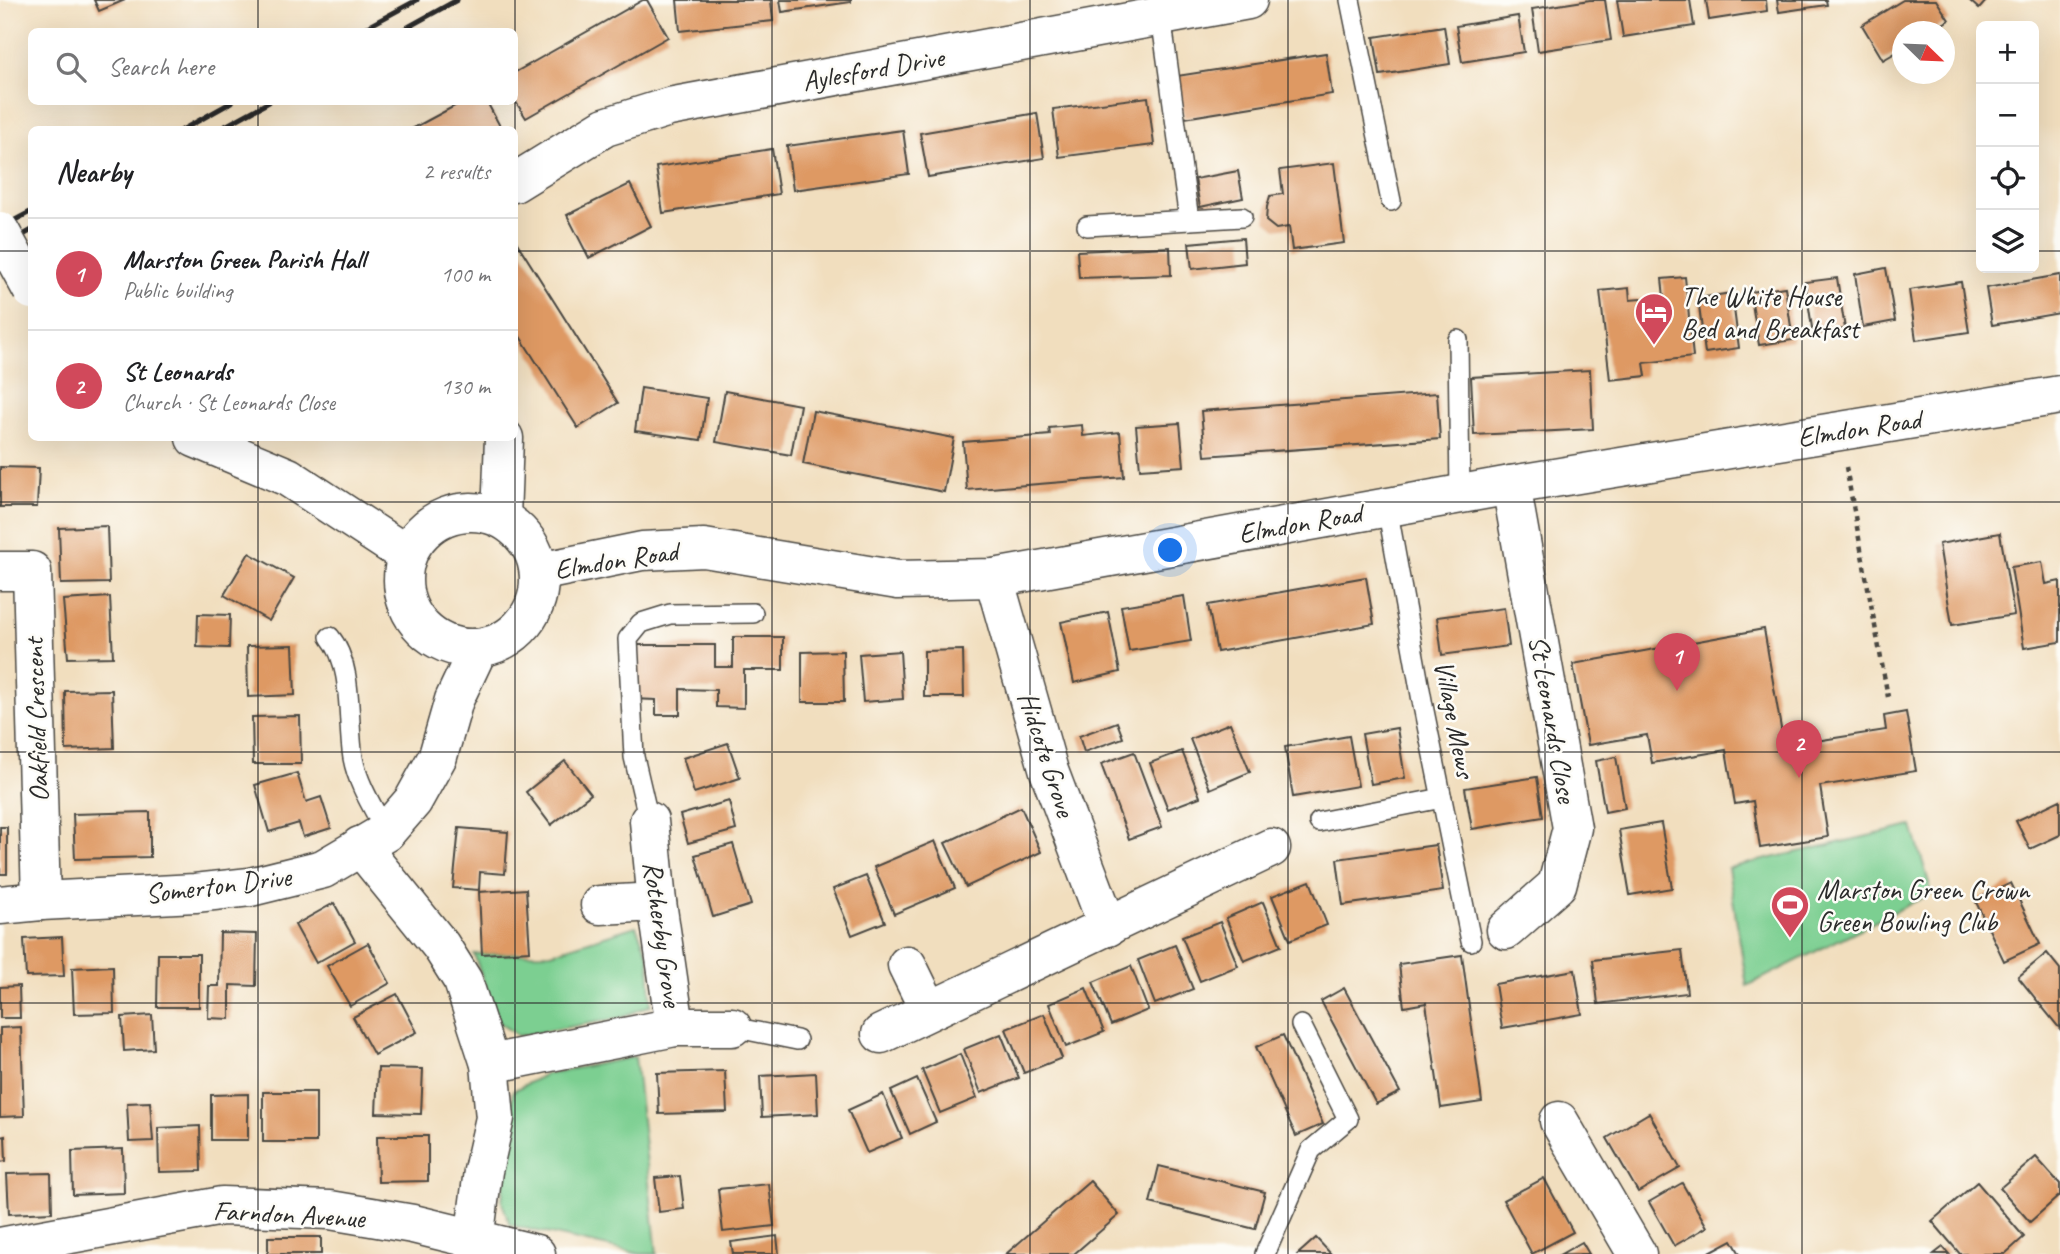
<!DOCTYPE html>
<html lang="en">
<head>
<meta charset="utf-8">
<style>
	body { margin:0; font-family:Caveat,sans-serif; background:#f6f6f6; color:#202124 }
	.controls { position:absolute; right:21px; top:21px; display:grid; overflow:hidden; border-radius:10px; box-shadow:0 7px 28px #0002 }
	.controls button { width:63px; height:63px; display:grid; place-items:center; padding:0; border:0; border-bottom:2px solid #e0e0e0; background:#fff; color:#202124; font:35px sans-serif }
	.compass { position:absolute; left:1892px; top:21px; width:63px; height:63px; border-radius:50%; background:#fff; box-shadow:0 7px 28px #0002; rotate:113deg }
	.you { position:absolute; left:1171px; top:551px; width:24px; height:24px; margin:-18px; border:5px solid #fff; border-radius:50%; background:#1a73e8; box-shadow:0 0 0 10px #1a73e833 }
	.badge { display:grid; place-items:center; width:46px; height:46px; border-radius:50%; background:#d1495b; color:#fff; font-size:23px; font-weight:700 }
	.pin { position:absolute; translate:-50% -58px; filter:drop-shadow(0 2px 4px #0008) }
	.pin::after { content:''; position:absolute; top:37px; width:24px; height:21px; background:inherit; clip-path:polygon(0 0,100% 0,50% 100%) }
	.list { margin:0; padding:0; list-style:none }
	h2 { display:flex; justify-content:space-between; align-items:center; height:91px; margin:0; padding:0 28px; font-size:30px }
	h2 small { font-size:23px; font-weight:400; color:#757577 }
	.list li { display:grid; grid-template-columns:46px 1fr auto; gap:21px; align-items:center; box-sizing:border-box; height:112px; padding:0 28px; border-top:2px solid #e0e0e0 }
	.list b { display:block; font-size:26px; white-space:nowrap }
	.list p { margin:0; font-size:23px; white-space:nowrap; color:#757577 }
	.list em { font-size:23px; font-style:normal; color:#757577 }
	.icon { flex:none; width:38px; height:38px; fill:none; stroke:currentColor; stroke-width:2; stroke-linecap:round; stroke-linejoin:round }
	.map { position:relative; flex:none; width:2060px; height:1254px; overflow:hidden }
	.search { position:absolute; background:#fff; box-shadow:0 7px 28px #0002; left:28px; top:28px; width:490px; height:77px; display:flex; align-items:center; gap:18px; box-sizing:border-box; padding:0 24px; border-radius:10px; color:#757577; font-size:26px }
	.panel { position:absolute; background:#fff; box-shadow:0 7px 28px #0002; left:28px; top:126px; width:490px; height:315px; border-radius:10px }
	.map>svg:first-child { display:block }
	.green { fill:#7ccf91; stroke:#547d5e; stroke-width:2 }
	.building { fill:#de9963 }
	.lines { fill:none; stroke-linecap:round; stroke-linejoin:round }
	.service-casing { stroke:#494641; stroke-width:22 }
	.minor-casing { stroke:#494641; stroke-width:41 }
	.path { stroke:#494641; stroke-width:4.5; stroke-dasharray:5 5; stroke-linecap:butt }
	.service { stroke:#fff; stroke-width:19 }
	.minor { stroke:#fff; stroke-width:38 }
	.rail { stroke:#2b2b2b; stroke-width:5 }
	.minor-bridge-casing { stroke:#494641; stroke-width:41; stroke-linecap:butt }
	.minor-bridge { stroke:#fff; stroke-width:38 }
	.grid { fill:none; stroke:#2b2b2b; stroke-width:2; stroke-opacity:0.55 }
	.labels { text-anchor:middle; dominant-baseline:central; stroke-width:5; stroke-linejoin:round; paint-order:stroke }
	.street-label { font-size:28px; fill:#2b2b2b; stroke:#fdfcf7 }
	.poi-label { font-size:28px; fill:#2b2b2b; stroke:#fdfcf7; text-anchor:start }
</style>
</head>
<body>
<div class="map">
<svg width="2060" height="1254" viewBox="0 0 2060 1254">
	<rect width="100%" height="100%" fill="#fdfcf7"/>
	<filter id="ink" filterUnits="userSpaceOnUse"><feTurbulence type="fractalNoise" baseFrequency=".0143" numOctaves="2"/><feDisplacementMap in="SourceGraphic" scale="14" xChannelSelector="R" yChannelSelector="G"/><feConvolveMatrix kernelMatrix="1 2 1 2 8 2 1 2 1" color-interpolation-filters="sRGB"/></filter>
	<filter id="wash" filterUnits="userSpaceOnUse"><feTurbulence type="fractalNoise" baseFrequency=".00686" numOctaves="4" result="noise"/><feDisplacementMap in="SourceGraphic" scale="28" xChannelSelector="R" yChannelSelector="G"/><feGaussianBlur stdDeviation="1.57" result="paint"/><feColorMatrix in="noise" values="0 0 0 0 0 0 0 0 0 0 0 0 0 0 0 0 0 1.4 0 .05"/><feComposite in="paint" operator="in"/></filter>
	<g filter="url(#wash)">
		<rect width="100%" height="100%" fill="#f1debe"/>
		<g class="green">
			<path d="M1912 826 1932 893 1747 986 1728 868Z"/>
			<path d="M636 926 649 957 651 1005 620 1018 518 1036 498 1022 474 954 551 953Z"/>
			<path d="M635 1057 657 1254H640L510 1225 502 1202 513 1091 546 1074Z"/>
		</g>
		<g id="blocks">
			<g class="building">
				<path d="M94 0H125L99 11Z"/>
				<path d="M643 0H647L668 37 526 118 514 99V73Z"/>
				<path d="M677 0H771L773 21 680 31Z"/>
				<path d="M780 0H851V2L782 12Z"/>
				<path d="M1590 0H1605L1611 40 1538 51 1532 9Z"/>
				<path d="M1617 0H1690L1694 26 1623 37Z"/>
				<path d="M1706 0H1766L1767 11 1709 20Z"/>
				<path d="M1777 0H1826L1827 5 1779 12Z"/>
				<path d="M1903 0H1936L1949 20 1930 32H1902V49L1883 60 1862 25Z"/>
				<path d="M1969 0H1987L1979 9Z"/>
				<path d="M1518 16 1524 52 1462 62 1456 26Z"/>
				<path d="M1444 26 1450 64 1380 75 1374 37Z"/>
				<path d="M1326 53 1332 94 1184 118 1177 76Z"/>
				<path d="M1148 97 1154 145 1059 157 1053 109Z"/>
				<path d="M462 102H487L502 130H410Z"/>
				<path d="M1037 113 1044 158 928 177 920 133Z"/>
				<path d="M903 130 909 174 793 190 787 146Z"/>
				<path d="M772 149 779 194 663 213 656 167Z"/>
				<path d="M1334 163 1344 243 1292 250 1289 227 1276 229 1266 221 1267 207 1270 196 1283 194 1280 170Z"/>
				<path d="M1238 171 1243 198 1200 207 1195 179Z"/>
				<path d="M630 184 651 226 589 258 567 215Z"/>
				<path d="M514 238 618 403 578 428 514 327Z"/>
				<path d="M1243 238 1245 263 1192 269 1189 243Z"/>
				<path d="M1170 247 1171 275 1079 278 1077 251Z"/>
				<path d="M1886 268 1895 321 1863 327 1855 274Z"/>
				<path d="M2060 275V313L1992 325 1986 288Z"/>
				<path d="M1685 277 1693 357 1644 363 1646 376 1610 380 1600 291 1629 288 1630 300 1664 297 1662 279Z"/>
				<path d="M1837 278 1845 329 1813 334 1805 282Z"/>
				<path d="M1961 282 1969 332 1916 340 1909 290Z"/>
				<path d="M1785 287 1793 340 1759 345 1750 292Z"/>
				<path d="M1732 293 1739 348 1705 353 1698 298Z"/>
				<path d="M1590 370 1593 429 1474 435 1471 377Z"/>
				<path d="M641 388 707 398 701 440 635 431Z"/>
				<path d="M725 391 800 405 791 455 716 442Z"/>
				<path d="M1437 393 1440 439 1205 456 1201 411Z"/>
				<path d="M813 411 954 438 944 492 803 464Z"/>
				<path d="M1180 423 1184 466 1140 469 1136 426Z"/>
				<path d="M1082 425 1083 436 1120 432 1124 477 967 490 963 442 1050 435 1049 428Z"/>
				<path d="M0 467 39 468 37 507H0Z"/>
				<path d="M107 526 109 583 61 584 59 528Z"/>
				<path d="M2000 533 2014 615 1952 625 1939 544Z"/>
				<path d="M249 553 294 578 269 621 224 595Z"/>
				<path d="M2042 562 2046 584 2060 581V642L2024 648 2011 567Z"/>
				<path d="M1366 577 1374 624 1217 652 1208 605Z"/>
				<path d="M1184 596 1191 641 1129 651 1121 606Z"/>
				<path d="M110 597 113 657 68 658 63 600Z"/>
				<path d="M1504 608 1509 646 1442 655 1437 617Z"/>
				<path d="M1108 612 1120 672 1074 683 1061 622Z"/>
				<path d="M198 614 230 615 229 648 197 647Z"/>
				<path d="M1764 629 1784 746 1886 730 1884 716 1906 712 1916 771 1820 786 1828 837 1760 848 1753 801 1735 804 1726 750 1652 763 1647 735 1588 745 1573 664Z"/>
				<path d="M733 637H783V670H744V708L716 707V690L680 689V715H656V700L633 699V645H715V667H733Z"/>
				<path d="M293 645 295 695 248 697 247 646Z"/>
				<path d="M963 650 964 697H924V651Z"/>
				<path d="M843 651 844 702H802V652Z"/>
				<path d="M900 651 903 699 863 702 859 654Z"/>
				<path d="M112 690 114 748 66 750 65 691Z"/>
				<path d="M300 716 301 764H253L252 717Z"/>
				<path d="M1117 722 1123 738 1084 752 1079 736Z"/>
				<path d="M1230 723 1250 772 1210 789 1190 739Z"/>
				<path d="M1397 728 1405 778 1371 784 1362 734Z"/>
				<path d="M1349 736 1358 786 1293 797 1285 747Z"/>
				<path d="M728 743 740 778 694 793 683 758Z"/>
				<path d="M1182 751 1200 797 1168 809 1150 763Z"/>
				<path d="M1134 752 1162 827 1129 839 1101 764Z"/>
				<path d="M1616 757 1625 808 1605 812 1596 761Z"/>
				<path d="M565 761 591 794 551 825 526 792Z"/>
				<path d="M297 773 306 802 321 797 331 828 303 837 299 823 269 832 255 785Z"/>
				<path d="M1537 777 1543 817 1472 829 1465 788Z"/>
				<path d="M2060 800V835L2030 849 2016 821Z"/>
				<path d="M729 801 736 830 688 843 680 815Z"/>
				<path d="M1021 807 1041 852 966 887 945 843Z"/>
				<path d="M150 812V857L75 859 73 814Z"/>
				<path d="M1661 823 1672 888 1630 895 1619 830Z"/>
				<rect x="0" y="827" width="7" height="47"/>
				<path d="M459 828 508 832 505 874 480 872 479 890 453 888Z"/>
				<path d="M935 841 955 888 894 914 874 867Z"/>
				<path d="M733 844 751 905 713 917 695 855Z"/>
				<path d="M1436 845 1443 891 1343 905 1337 859Z"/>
				<path d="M866 876 885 922 852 935 833 889Z"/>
				<path d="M1310 881 1327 925 1290 940 1272 896Z"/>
				<path d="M2011 883 2040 944 2004 961 1975 900Z"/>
				<path d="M526 889 530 951 482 954 479 892Z"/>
				<path d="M1263 902 1281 946 1244 961 1226 918Z"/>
				<path d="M334 903 355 941 316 963 295 925Z"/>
				<path d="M1220 922 1238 966 1200 981 1182 937Z"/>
				<path d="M220 933 257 934 256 986 230 985V1019L208 1018 209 986H219Z"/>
				<path d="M62 937 64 976 26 977 24 939Z"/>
				<path d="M368 943 390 983 350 1006 327 966Z"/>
				<path d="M1175 945 1193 989 1155 1004 1138 960Z"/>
				<path d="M1682 950 1687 993 1598 1004 1593 960Z"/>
				<path d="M2047 953 2060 969V1029L2018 977Z"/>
				<path d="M158 954H199V1007H157Z"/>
				<path d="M1462 955 1482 1102 1441 1108 1426 1003 1404 1007 1399 964Z"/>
				<path d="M113 966 114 1013 74 1014 72 968Z"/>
				<path d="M1131 966 1148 1010 1111 1025 1093 982Z"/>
				<path d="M1575 970 1582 1014 1502 1028 1495 984Z"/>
				<path d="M19 986 20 1018H0V987Z"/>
				<path d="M1086 988 1104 1032 1066 1047 1049 1004Z"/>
				<path d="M1344 988 1400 1092 1376 1104 1321 1001Z"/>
				<path d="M397 994 417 1032 374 1055 353 1017Z"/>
				<path d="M1044 1014 1062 1058 1024 1073 1006 1029Z"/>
				<path d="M152 1015 154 1049 124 1051 122 1017Z"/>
				<path d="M21 1027 24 1116 0 1117V1028Z"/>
				<path d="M1001 1034 1019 1078 981 1093 964 1049Z"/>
				<path d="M1283 1035 1323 1124 1296 1136 1256 1047Z"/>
				<path d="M960 1054 977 1098 940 1113 922 1070Z"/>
				<path d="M378 1068 423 1069 421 1114 376 1113Z"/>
				<path d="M725 1071 727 1112 659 1114 657 1073Z"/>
				<path d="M816 1073 818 1114 762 1117 760 1076Z"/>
				<path d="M917 1079 936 1122 910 1134 891 1091Z"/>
				<rect x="263" y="1092" width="53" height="50"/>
				<path d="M248 1094V1140H211V1095Z"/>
				<path d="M883 1094 902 1138 867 1153 848 1110Z"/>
				<path d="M150 1102 153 1141 129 1142 127 1103Z"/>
				<path d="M1649 1113 1680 1168 1638 1192 1607 1138Z"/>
				<path d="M200 1126 201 1171 159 1172 158 1128Z"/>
				<path d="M5 1136 6 1161 0 1162V1137Z"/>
				<path d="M377 1136H428V1181L378 1182Z"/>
				<path d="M123 1149 124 1193 73 1195 72 1151Z"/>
				<path d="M2036 1157 2060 1184V1195L2030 1222 2000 1188Z"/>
				<path d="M1159 1166 1265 1192 1255 1229 1150 1203Z"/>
				<path d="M51 1173 52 1212 9 1214 7 1174Z"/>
				<path d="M680 1176 684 1209 659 1212 655 1178Z"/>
				<path d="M1544 1178 1573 1232 1532 1254 1503 1200Z"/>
				<path d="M1090 1181 1119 1215 1074 1254H1006Z"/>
				<path d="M1977 1182 2024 1237 2005 1254H1960L1932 1221Z"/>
				<path d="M1682 1183 1707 1227 1674 1246 1649 1202Z"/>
				<path d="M769 1184 774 1226 723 1232 718 1189Z"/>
				<path d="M777 1236 779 1254H733L731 1242Z"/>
				<rect x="268" y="1237" width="53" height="17"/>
				<path d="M1316 1238 1331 1254H1298Z"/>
				<path d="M1732 1240 1740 1254H1706Z"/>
				<path d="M1582 1242 1589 1254H1561Z"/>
				<path d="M1943 1247 1949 1254H1934Z"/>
			</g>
		</g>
	</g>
	<g filter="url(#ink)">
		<use href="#blocks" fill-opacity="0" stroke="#494641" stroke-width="2"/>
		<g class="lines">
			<g class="service-casing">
				<g id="service">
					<path d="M1350 0 1391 201"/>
					<path d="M1161 16 1189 220"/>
					<path d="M1087 226 1242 217"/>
					<path d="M1458 340 1460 494"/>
					<path d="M1387 507 1423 706 1471 941"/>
					<path d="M330 637C354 666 347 722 353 758 358 785 374 809 386 832"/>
					<path d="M649 821 634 757 628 639 641 623 670 614 753 613"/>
					<path d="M1319 822 1442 798"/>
					<path d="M732 1027 797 1040"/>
					<path d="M1265 1254 1311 1150 1348 1119 1301 1025"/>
				</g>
			</g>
			<g class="minor-casing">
				<g id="minor">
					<path d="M514 183 605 127 669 107 1248 0"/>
					<path d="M195 438 288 477 407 555"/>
					<circle cx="471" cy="580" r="68"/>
					<path d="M501 517 504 438"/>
					<path d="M0 571H32L41 901"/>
					<path d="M539 572 642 551 704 548 898 580 994 578 1511 485 2060 395"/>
					<path d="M994 578 1049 771 1108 927"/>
					<path d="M360 846 441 946 463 981 490 1064 495 1118 483 1171 474 1240"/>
					<path d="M0 905 41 901 195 893 250 887 323 869 386 832 413 801 438 756 454 700 478 649"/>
					<path d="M600 905 657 902"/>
					<path d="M1506 930 1557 885 1572 828 1511 485"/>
					<path d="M907 965 929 1010"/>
					<path d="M675 1027H732"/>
					<path d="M881 1034 1271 848"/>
					<path d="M490 1064 675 1027 657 902 649 821"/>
					<path d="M1559 1121 1637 1254"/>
					<path d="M0 1247 222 1206 330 1210 413 1224 536 1254"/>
				</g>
			</g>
			<path class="path" d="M1846 467 1888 697"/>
			<use href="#service" class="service"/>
			<use href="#minor" class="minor"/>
			<g class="rail">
				<path d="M358 32 417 0"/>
				<path d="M399 32 457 0"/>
				<path d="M182 130 232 102"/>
				<path d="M218 130 269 102"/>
				<path d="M0 228 32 211"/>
				<path d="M0 248 32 230"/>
			</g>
			<g class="minor-bridge-casing">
				<path id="minor-bridge" d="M0 231 32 290"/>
			</g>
			<use href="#minor-bridge" class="minor-bridge"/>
		</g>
	</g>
	<path class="grid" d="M258 0V32M515 0V1254M772 0V1254M1030 0V1254M1288 0V1254M1545 0V1254M1802 0V1254M258 102V130M0 251H32M514 251H1981M2034 251H2060M258 438V1254M0 502H2060M0 752H2060M0 1003H2060"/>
	<defs>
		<g id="hotel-pin" transform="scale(2.0125)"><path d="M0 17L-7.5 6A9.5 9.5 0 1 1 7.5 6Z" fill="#d1495b" stroke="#fdfcf7"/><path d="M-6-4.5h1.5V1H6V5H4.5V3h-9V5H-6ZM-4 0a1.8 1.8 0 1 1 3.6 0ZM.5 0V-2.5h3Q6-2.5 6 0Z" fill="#fff"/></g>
		<g id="stadium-pin" transform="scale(2.0125)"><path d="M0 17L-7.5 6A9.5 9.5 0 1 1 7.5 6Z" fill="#d1495b" stroke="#fdfcf7"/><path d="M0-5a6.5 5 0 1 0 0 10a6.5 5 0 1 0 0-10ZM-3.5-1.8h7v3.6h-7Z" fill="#fff"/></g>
	</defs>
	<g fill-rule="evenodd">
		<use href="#hotel-pin" x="1654" y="312"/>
		<use href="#stadium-pin" x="1790" y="905"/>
	</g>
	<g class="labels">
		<g class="street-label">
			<text transform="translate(873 69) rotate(-10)">Aylesford Drive</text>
			<text transform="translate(1859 428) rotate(-9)">Elmdon Road</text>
			<text transform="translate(1300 523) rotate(-10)">Elmdon Road</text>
			<text transform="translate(616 560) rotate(-9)">Elmdon Road</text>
			<text transform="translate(1455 719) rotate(79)">Village Mews</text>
			<text transform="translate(1553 719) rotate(80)">St Leonards Close</text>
			<text transform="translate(36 720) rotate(-92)">Oakfield Crescent</text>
			<text transform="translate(1047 754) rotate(72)">Hidcote Grove</text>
			<text transform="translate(218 885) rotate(-7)">Somerton Drive</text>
			<text transform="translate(663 934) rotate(82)">Rotherby Grove</text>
			<text transform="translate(289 1214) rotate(3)">Farndon Avenue</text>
		</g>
		<g class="poi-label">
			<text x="1681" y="296">The White House<tspan x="1681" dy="32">Bed and Breakfast</tspan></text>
			<text x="1817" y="889">Marston Green Crown<tspan x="1817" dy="32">Green Bowling Club</tspan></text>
		</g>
	</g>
</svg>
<div class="controls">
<button>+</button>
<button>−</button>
<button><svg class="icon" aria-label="locate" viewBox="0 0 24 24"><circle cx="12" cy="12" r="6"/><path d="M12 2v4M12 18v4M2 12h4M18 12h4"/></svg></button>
<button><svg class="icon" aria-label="layers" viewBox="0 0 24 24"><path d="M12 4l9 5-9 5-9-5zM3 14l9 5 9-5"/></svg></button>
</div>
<svg class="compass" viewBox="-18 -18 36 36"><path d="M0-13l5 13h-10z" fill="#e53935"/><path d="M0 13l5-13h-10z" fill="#757577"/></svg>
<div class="you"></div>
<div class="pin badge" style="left:1677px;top:691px">1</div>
<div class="pin badge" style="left:1799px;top:778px">2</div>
<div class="search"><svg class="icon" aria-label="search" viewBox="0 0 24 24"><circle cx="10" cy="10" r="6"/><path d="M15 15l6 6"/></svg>Search here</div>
<section class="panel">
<h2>Nearby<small>2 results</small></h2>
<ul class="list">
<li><span class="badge">1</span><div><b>Marston Green Parish Hall</b><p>Public building</p></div><em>100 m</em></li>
<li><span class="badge">2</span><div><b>St Leonards</b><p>Church · St Leonards Close</p></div><em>130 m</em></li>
</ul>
</section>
</div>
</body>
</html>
